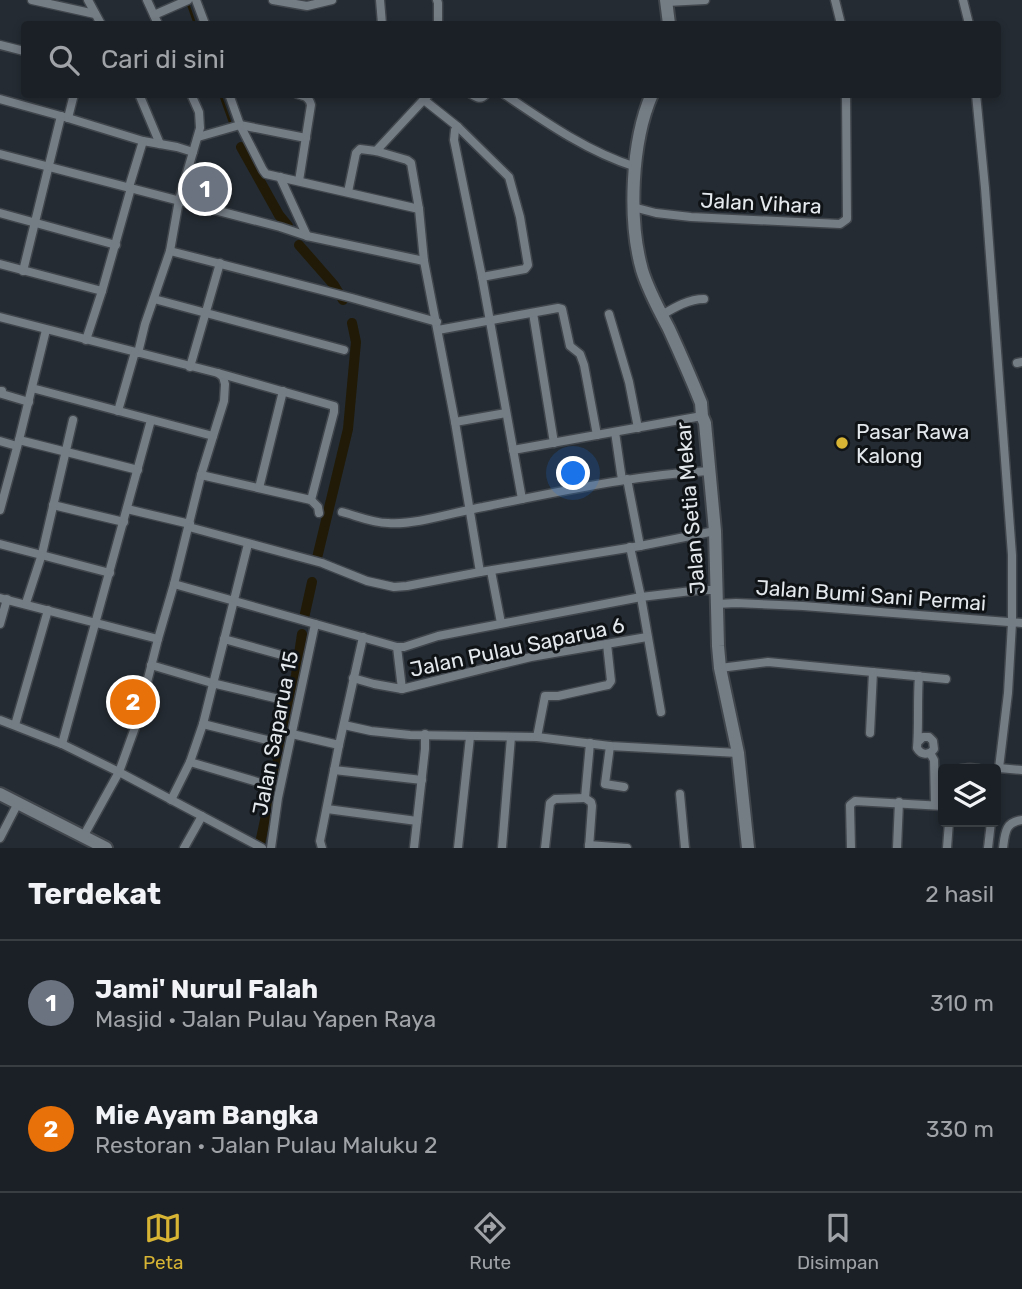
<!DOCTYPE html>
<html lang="id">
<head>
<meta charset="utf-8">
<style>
	body { margin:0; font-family:Rubik,sans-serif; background:#24282e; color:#f1f3f6 }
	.controls { position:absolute; right:21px; bottom:21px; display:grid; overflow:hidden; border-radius:7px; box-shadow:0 4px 10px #0003 }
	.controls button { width:63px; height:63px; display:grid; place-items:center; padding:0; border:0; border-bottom:2px solid #393e43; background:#1b2026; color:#f1f3f6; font:35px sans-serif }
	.you { position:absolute; left:574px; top:474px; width:24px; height:24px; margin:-18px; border:5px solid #fff; border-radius:50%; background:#1a73e8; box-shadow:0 0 0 10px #1a73e833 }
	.badge { display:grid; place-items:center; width:46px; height:46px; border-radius:50%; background:#d8b434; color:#fff; font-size:23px; font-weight:700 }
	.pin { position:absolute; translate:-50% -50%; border:4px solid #fff; box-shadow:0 2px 7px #0006 }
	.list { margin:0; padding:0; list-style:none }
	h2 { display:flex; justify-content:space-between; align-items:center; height:91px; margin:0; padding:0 28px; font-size:30px }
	h2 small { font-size:23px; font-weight:400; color:#a0a3a7 }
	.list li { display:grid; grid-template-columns:46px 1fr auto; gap:21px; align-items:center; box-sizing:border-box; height:126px; padding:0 28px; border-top:2px solid #393e43 }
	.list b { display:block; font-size:26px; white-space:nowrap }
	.list p { margin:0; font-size:23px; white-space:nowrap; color:#a0a3a7 }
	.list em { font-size:23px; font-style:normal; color:#a0a3a7 }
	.icon { flex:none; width:38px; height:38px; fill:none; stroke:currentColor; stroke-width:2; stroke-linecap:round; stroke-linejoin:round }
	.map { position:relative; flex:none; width:1022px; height:848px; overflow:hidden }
	.search { position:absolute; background:#1b2026; box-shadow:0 4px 10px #0003; left:21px; right:21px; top:21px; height:77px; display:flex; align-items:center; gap:18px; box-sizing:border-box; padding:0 24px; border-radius:7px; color:#a0a3a7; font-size:26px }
	.sheet { height:343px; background:#1b2026 }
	nav { display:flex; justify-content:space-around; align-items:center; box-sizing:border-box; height:98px; border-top:2px solid #393e43; background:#1b2026; font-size:19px; color:#a0a3a7 }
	nav a { display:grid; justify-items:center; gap:4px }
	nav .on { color:#d8b434 }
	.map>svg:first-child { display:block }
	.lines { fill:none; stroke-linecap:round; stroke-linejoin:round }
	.stream { stroke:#211a06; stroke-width:2.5 }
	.canal { stroke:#211a06; stroke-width:10 }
	.street-casing { stroke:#40464c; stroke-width:11 }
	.secondary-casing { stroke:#40464c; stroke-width:16 }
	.street { stroke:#747c84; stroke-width:8 }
	.secondary { stroke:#747c84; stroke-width:12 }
	.poi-dot { fill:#d8b434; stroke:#101316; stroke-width:2.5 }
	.labels { text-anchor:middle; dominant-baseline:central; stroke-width:6; stroke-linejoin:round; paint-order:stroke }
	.street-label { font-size:21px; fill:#e3e8ed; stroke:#101316 }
	.poi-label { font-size:21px; fill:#e3e8ed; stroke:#101316; text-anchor:start }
</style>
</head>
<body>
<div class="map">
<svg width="1022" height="848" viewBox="0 0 1022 848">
	<rect width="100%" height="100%" fill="#242b32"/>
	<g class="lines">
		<g class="stream">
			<path d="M187 1 195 24"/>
			<path d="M220 94 230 122"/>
		</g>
		<g class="canal">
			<path d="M241 147 279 215 288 226"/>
			<path d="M299 245 334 285 343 300"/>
			<path d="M317 558 348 429 356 342 352 323"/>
			<path d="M304 618 312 582"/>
			<path d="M259 848 296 675 302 634"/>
		</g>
		<g class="street-casing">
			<g id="street">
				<path d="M32 0 95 14"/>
				<path d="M88 0 101 24"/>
				<path d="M147 0 158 24"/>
				<path d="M196 0 205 24"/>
				<path d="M273 0 307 6 332 0"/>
				<path d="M380 0 382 24"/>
				<path d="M437 0 438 3V24"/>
				<path d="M835 0 841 24"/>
				<path d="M963 0 969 24"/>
				<path d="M667 2 705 0"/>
				<path d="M154 15 188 0"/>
				<path d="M0 45 24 51"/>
				<path d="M139 94 160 144"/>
				<path d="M229 94 240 125 263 170 266 174 419 209"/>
				<path d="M297 94C305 96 309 97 311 105L299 181"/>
				<path d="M471 94C477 98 481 100 486 94"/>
				<path d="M504 94C545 122 588 152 636 167"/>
				<path d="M976 94 985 188 1012 555V623L1008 693 999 768 996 769"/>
				<path d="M0 99 68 118 143 141 177 147 193 152"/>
				<path d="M424 100 458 127 509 177 520 217 528 265 525 269 482 277"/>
				<path d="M68 118 74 94"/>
				<path d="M240 125 306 138"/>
				<path d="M458 127 455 130 454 140 482 277 522 499"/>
				<path d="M198 137 240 125"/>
				<path d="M376 151 429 94"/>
				<path d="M0 154 280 227 307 236 424 261"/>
				<path d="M280 177 307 236"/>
				<path d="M129 187 143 141"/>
				<path d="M348 192 356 153 360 149 376 151 407 160 411 163 419 209 424 261 455 422 480 572"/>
				<path d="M633 207 656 213 691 217 840 224 847 219 846 94"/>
				<path d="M0 213 116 245"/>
				<path d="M170 251 352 298 437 322"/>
				<path d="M0 264 102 291"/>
				<path d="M23 271 61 116"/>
				<path d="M154 299 344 350"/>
				<path d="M533 313 554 443"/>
				<path d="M609 314 629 382 638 428"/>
				<path d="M662 315C675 307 689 299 704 299"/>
				<path d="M0 317 218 373 223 377 225 384 224 401 201 475 174 584 158 639 137 722 119 772 83 837"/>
				<path d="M438 330 558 308 562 309 570 346 580 354 584 365 597 435"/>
				<path d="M86 340 102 291 131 188"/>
				<path d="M138 353 145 324 170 251 179 200 200 128 199 112 191 94"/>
				<path d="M1017 363 1022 362"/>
				<path d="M190 367 220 263"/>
				<path d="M218 373 334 406V412L311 500"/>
				<path d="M32 388 213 436"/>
				<path d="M0 391H2V394L29 402"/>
				<path d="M118 411 135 352"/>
				<path d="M455 422 506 413"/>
				<path d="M615 432 622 480"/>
				<path d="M19 440 138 470"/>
				<path d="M0 441 17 446"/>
				<path d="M513 450 702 416"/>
				<path d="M201 475 311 500 318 507 319 513"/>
				<path d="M627 479 640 546"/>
				<path d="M259 488 283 391"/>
				<path d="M53 505 124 522"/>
				<path d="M127 509 190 524"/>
				<path d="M0 510 19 440 46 330"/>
				<path d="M342 512C357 516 373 523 388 523 417 525 454 512 483 507 558 492 633 475 710 471"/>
				<path d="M189 527 322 563 367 581 394 587 407 586 480 572 640 546 715 531"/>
				<path d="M0 544 110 573"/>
				<path d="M630 547 641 597 661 712"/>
				<path d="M491 571 501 623"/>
				<path d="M174 584 397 647H404L438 636 641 597 700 590H718"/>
				<path d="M0 598 158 639"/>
				<path d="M26 603 42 554 73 420"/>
				<path d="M717 604 736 603 803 606 1022 623"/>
				<path d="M0 624 7 599"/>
				<path d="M224 639 285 656"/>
				<path d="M397 647 402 689"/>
				<path d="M151 665 212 683 279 699"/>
				<path d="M720 668 768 662 946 679"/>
				<path d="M353 678 374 684 402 689 531 657 647 637"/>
				<path d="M0 720 62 744 119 772 262 848"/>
				<path d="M203 724 271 741"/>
				<path d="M15 725 48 610"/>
				<path d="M344 725 371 731 410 735 537 737 610 746 738 753"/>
				<path d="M870 733 873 672"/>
				<path d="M292 734 339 745"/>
				<path d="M537 737 545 696H558L603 686 608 685 611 681 607 644"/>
				<path d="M919 741 923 737H929L933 741 934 749C929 756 921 755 917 748 919 724 917 700 919 676"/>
				<path d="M62 744 151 420"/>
				<path d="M610 746 605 784 624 787"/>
				<path d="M930 753 934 760 935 805"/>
				<path d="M190 762 261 783"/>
				<path d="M999 768 1022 770"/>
				<path d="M961 769 970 768 979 769"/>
				<path d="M334 770 422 780"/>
				<path d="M680 794 685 848"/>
				<path d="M171 800 190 762 203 724 248 544"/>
				<path d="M327 809 417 821"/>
				<path d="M0 838 18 803"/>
				<path d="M589 845 627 848"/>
				<path d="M184 848 202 816"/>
				<path d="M271 848 278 798 315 624"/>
				<path d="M322 848 320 841 339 745 363 637"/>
				<path d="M414 848 425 749V734"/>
				<path d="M458 848 470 737"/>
				<path d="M502 848 511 737"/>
				<path d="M545 848 550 803 555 799 585 798"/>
				<path d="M589 848 592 806 591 802 585 798 590 743"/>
				<path d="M851 848 850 805 855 801 943 806"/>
				<path d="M897 848 899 802"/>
				<path d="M947 848 949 822"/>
				<path d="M988 848 991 822"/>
				<path d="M1003 848C1005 833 1005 822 1022 820"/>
			</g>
		</g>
		<g class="secondary-casing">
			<g id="secondary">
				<path d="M666 0 669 24"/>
				<path d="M652 94C631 142 628 220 642 270 648 290 659 310 669 329 680 353 691 378 701 403L702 416 705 423 715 531 718 646 720 668 738 753 748 848"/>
				<path d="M0 794 106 848"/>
			</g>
		</g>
		<use href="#street" class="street"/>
		<use href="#secondary" class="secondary"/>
	</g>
	<circle class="poi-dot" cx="842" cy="443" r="7"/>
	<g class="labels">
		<g class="street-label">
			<text transform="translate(761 203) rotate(3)">Jalan Vihara</text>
			<text transform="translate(690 508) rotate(-95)">Jalan Setia Mekar</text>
			<text transform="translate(871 595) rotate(4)">Jalan Bumi Sani Permai</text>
			<text transform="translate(517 647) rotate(-12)">Jalan Pulau Saparua 6</text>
			<text transform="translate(275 733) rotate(-79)">Jalan Saparua 15</text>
		</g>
		<g class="poi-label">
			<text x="856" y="431">Pasar Rawa<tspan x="856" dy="24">Kalong</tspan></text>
		</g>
	</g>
</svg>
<div class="controls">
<button><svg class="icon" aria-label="layers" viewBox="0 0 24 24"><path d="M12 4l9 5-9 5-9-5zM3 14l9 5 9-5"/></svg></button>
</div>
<div class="you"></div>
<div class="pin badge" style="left:205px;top:189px;background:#6b7280">1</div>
<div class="pin badge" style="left:133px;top:702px;background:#e8710a">2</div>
<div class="search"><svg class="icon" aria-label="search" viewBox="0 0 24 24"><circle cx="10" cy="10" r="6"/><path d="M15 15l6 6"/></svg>Cari di sini</div>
</div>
<section class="sheet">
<h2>Terdekat<small>2 hasil</small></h2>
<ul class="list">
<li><span class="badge" style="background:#6b7280">1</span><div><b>Jami' Nurul Falah</b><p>Masjid · Jalan Pulau Yapen Raya</p></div><em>310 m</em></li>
<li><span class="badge" style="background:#e8710a">2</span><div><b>Mie Ayam Bangka</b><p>Restoran · Jalan Pulau Maluku 2</p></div><em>330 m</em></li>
</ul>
</section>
<nav>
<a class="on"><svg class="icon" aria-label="map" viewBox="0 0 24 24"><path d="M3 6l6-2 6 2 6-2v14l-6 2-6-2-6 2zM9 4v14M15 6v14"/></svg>Peta</a>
<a><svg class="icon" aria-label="directions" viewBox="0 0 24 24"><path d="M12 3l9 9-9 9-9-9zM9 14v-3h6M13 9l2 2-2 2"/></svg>Rute</a>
<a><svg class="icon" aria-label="saved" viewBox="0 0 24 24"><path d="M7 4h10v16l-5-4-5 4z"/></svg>Disimpan</a>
</nav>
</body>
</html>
